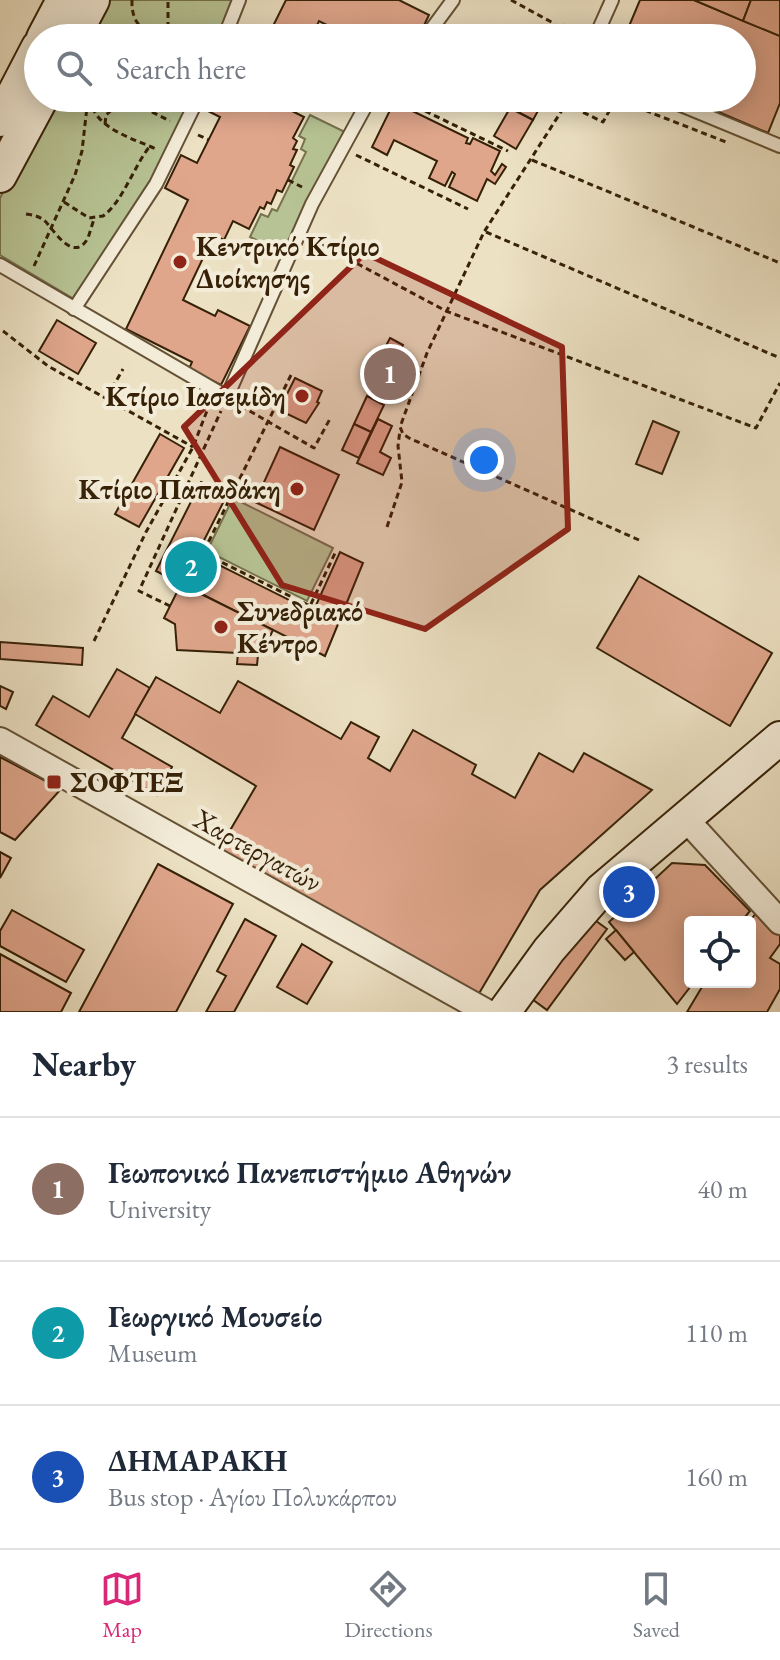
<!DOCTYPE html>
<html lang="en">
<head>
<meta charset="utf-8">
<style>
	body { margin:0; font-family:"EB Garamond",serif; background:#f2f2f3; color:#1f2937 }
	.controls { position:absolute; right:24px; bottom:24px; display:grid; overflow:hidden; border-radius:8px; box-shadow:0 4px 20px #0003 }
	.controls button { width:72px; height:72px; display:grid; place-items:center; padding:0; border:0; border-bottom:2px solid #e0e1e3; background:#fff; color:#1f2937; font:40px sans-serif }
	.you { position:absolute; left:484px; top:460px; width:28px; height:28px; margin:-20px; border:6px solid #fff; border-radius:50%; background:#1a73e8; box-shadow:0 0 0 12px #1a73e833 }
	.badge { display:grid; place-items:center; width:52px; height:52px; border-radius:50%; background:#db2777; color:#fff; font-size:26px; font-weight:700 }
	.pin { position:absolute; translate:-50% -50%; border:4px solid #fff; box-shadow:0 2px 8px #0006 }
	.list { margin:0; padding:0; list-style:none }
	h2 { display:flex; justify-content:space-between; align-items:center; height:104px; margin:0; padding:0 32px; font-size:34px }
	h2 small { font-size:26px; font-weight:400; color:#747a83 }
	.list li { display:grid; grid-template-columns:52px 1fr auto; gap:24px; align-items:center; box-sizing:border-box; height:144px; padding:0 32px; border-top:2px solid #e0e1e3 }
	.list b { display:block; font-size:30px; white-space:nowrap }
	.list p { margin:0; font-size:26px; white-space:nowrap; color:#747a83 }
	.list em { font-size:26px; font-style:normal; color:#747a83 }
	.icon { flex:none; width:44px; height:44px; fill:none; stroke:currentColor; stroke-width:2; stroke-linecap:round; stroke-linejoin:round }
	.map { position:relative; flex:none; width:780px; height:1012px; overflow:hidden }
	.search { position:absolute; background:#fff; box-shadow:0 4px 20px #0003; left:24px; right:24px; top:24px; height:88px; display:flex; align-items:center; gap:20px; box-sizing:border-box; padding:0 28px; border-radius:44px; color:#747a83; font-size:30px }
	.sheet { height:536px; background:#fff }
	nav { display:flex; justify-content:space-around; align-items:center; box-sizing:border-box; height:112px; border-top:2px solid #e0e1e3; background:#fff; font-size:22px; color:#747a83 }
	nav a { display:grid; justify-items:center; gap:4px }
	nav .on { color:#db2777 }
	.map>svg:first-child { display:block }
	.green { fill:#b7c394; stroke:#76724e; stroke-width:2 }
	.building { fill:#dfa68c; stroke:#362107; stroke-width:2 }
	.lines { fill:none; stroke-linecap:round; stroke-linejoin:round }
	.lane-casing { stroke:#645136; stroke-width:16 }
	.street-casing { stroke:#645136; stroke-width:28 }
	.secondary-casing { stroke:#362107; stroke-width:36 }
	.path { stroke:#362107; stroke-width:3; stroke-dasharray:6 4; stroke-linecap:butt }
	.lane { stroke:#f3ecd8; stroke-width:12 }
	.street { stroke:#f3ecd8; stroke-width:24 }
	.secondary { stroke:#f3ecd8; stroke-width:32 }
	.marked { fill:#8f2418; fill-opacity:0.2; stroke:#8f2418; stroke-width:6; stroke-linejoin:round }
	.poi-dot { fill:#8f2418; stroke:#f3ecd8; stroke-width:3 }
	.labels { text-anchor:middle; dominant-baseline:central; stroke-width:8; stroke-linejoin:round; paint-order:stroke }
	.poi-label { font-size:28px; font-weight:bold; fill:#362107; stroke:#f3ecd8; text-anchor:start }
	.street-label { font-size:28px; fill:#362107; stroke:#f3ecd8 }
</style>
</head>
<body>
<div class="map">
<svg width="780" height="1012" viewBox="0 0 780 1012">
	<rect width="100%" height="100%" fill="#ece1c3"/>
	<filter id="stains"><feTurbulence type="fractalNoise" baseFrequency=".0025" numOctaves="4"/><feColorMatrix values="0 0 0 0 .2 0 0 0 0 .09 0 0 0 0 .02 0 0 0 .5 -.17"/></filter>
	<radialGradient id="worn" r=".72"><stop offset=".6" stop-color="#630" stop-opacity="0"/><stop offset="1" stop-color="#630" stop-opacity=".3"/></radialGradient>
	<g class="green">
		<path d="M104 0H233L218 38H84Z"/>
		<path d="M52 98H192L151 183 74 299 0 255V198Z"/>
		<path d="M310 115 347 133 287 255 250 237 261 214 268 217 272 209 277 211 306 152 301 149 305 139 299 136Z"/>
		<path d="M233 498 333 548 307 601 207 551Z"/>
	</g>
	<g class="building">
		<path d="M286 0H399L429 15 418 38H334L329 36 333 28 319 21 311 38H267Z"/>
		<path d="M640 0H694L780 36V103L768 133 686 98H742V38H624Z"/>
		<path d="M694 0H751L743 21Z"/>
		<path d="M751 0H780V36L743 21Z"/>
		<path d="M564 25 576 31 572 38H557Z"/>
		<path d="M209 98H293L288 109 304 117 293 138 297 141 293 149 297 150 290 165 294 167 282 192 277 190 271 204 267 202 264 209 260 207 249 229 233 221 224 240 214 235 183 300 215 316 218 310 250 326 221 385 189 369 192 362 126 329 188 200 165 188 181 155 197 163 220 117 204 109Z"/>
		<path d="M516 98H545L533 120 510 108Z"/>
		<path d="M394 102 468 138 466 143 470 144 473 138 500 151 491 171 495 175 502 164 506 167 495 184 487 179 477 201 449 187 455 174 452 172 445 186 429 178 437 161 394 140 387 155 372 147Z"/>
		<path d="M510 108 533 120 516 149 494 136Z"/>
		<path d="M57 320 96 343 78 374 39 351Z"/>
		<path d="M390 338 403 345 388 376 374 369Z"/>
		<path d="M295 378 322 391 317 402 319 403 306 423 279 410Z"/>
		<path d="M367 396 384 405 371 432 354 424Z"/>
		<path d="M378 419 392 426 380 452 391 458 383 475 357 463Z"/>
		<path d="M653 421 679 432 662 474 636 464Z"/>
		<path d="M354 424 371 432 359 458 342 450Z"/>
		<path d="M160 434 184 448 139 527 115 514Z"/>
		<path d="M280 447 339 475 314 530 255 502Z"/>
		<path d="M201 482 227 495 197 554 313 612 340 552 363 563 325 656 156 571Z"/>
		<path d="M639 576 772 653 730 726 597 648Z"/>
		<path d="M181 584 273 630 261 655H258L257 665 237 664 238 653 177 650 175 624 164 618Z"/>
		<path d="M0 642 83 648 82 665 0 659Z"/>
		<path d="M117 669 150 688 122 738 172 767 157 795 36 725 53 696 89 717Z"/>
		<path d="M156 677 220 713 238 681 341 739 351 722 379 737 368 758 390 771 413 730 476 765 472 774 515 798 539 753 573 772 584 753 652 790 540 890 474 1002 218 851 256 786 135 714Z"/>
		<path d="M0 686 13 692 6 709 0 706Z"/>
		<path d="M0 757 61 789 15 840 0 832Z"/>
		<path d="M0 852 11 858 0 878Z"/>
		<path d="M672 863 705 865 750 911 741 922H690V982H694L677 1004 609 922Z"/>
		<path d="M158 864 233 904 176 1012H79Z"/>
		<path d="M12 910 84 950 66 982 0 946V931Z"/>
		<path d="M757 912 780 934V944L770 958 780 964V989L767 1012H687L705 982H750L749 922Z"/>
		<path d="M592 918 607 929 547 1010 532 999Z"/>
		<path d="M245 919 276 936 234 1012H206L226 976 217 971Z"/>
		<path d="M616 930 634 952 625 960 606 939Z"/>
		<path d="M302 944 332 962 307 1004 277 987Z"/>
		<path d="M0 954 71 993 61 1012H0Z"/>
	</g>
	<g class="lines">
		<g class="lane-casing">
			<g id="lane">
				<path d="M224 38 239 0"/>
				<path d="M425 38 453 0"/>
				<path d="M595 38 612 0"/>
				<path d="M664 98 780 146"/>
				<path d="M0 265 227 397 312 204 370 98"/>
				<path d="M74 309 156 184 198 98"/>
			</g>
		</g>
		<g class="street-casing">
			<g id="street">
				<path d="M0 740 487 1012"/>
				<path d="M684 817 780 922"/>
			</g>
		</g>
		<g class="secondary-casing">
			<g id="secondary">
				<path d="M43 38 63 0"/>
				<path d="M73 38 93 0"/>
				<path d="M0 120 38 47"/>
				<path d="M0 176 42 98"/>
				<path d="M504 1012 549 950 601 890 780 738"/>
			</g>
		</g>
		<g class="path">
			<path d="M132 0C131 23 143 35 167 35"/>
			<path d="M511 0 555 24"/>
			<path d="M168 38V0"/>
			<path d="M90 98C93 128 132 138 156 149"/>
			<path d="M110 98 112 105 120 110 130 108 135 98"/>
			<path d="M398 98 508 151"/>
			<path d="M134 103 170 121"/>
			<path d="M105 124 106 115 114 108"/>
			<path d="M198 135 209 140"/>
			<path d="M356 155 468 209"/>
			<path d="M532 160 780 263"/>
			<path d="M288 180 302 187"/>
			<path d="M64 202 89 218 103 216C122 203 134 166 150 146"/>
			<path d="M26 214C33 215 38 216 44 220 52 227 73 265 88 238 90 232 92 225 94 219"/>
			<path d="M486 232 780 358"/>
			<path d="M313 240 446 311 756 428 780 383"/>
			<path d="M34 266 75 175 82 151 88 98"/>
			<path d="M3 331 48 366 193 447"/>
			<path d="M291 375 203 553 310 606 336 551"/>
			<path d="M107 397 123 369"/>
			<path d="M241 406 314 448 331 417"/>
			<path d="M387 527 402 482 398 446 400 430"/>
			<path d="M639 540 409 438 403 434 400 427 427 353 484 232 566 104 603 122 616 99 726 142"/>
			<path d="M170 606 139 591 221 411"/>
			<path d="M94 641 146 532 193 447 210 403"/>
		</g>
		<use href="#lane" class="lane"/>
		<use href="#street" class="street"/>
		<use href="#secondary" class="secondary"/>
	</g>
	<path class="marked" d="M365 253 562 347 568 529 425 629 282 585 184 427Z"/>
	<g class="poi-dot">
		<circle cx="180" cy="262" r="8"/>
		<circle cx="302" cy="396" r="8"/>
		<circle cx="297" cy="489" r="8"/>
		<circle cx="221" cy="627" r="8"/>
		<rect x="46" y="774" width="16" height="16" rx="4"/>
	</g>
	<g class="labels">
		<g class="poi-label">
			<text x="196" y="246">Κεντρικό Κτίριο<tspan x="196" dy="32">Διοίκησης</tspan></text>
			<text x="286" y="396" text-anchor="end">Κτίριο Ιασεμίδη</text>
			<text x="281" y="489" text-anchor="end">Κτίριο Παπαδάκη</text>
			<text x="237" y="611">Συνεδριακό<tspan x="237" dy="32">Κέντρο</tspan></text>
			<text x="70" y="782">ΣΟΦΤΕΞ</text>
		</g>
		<g class="street-label">
			<text transform="translate(258 850) rotate(29)">Χαρτεργατών</text>
		</g>
	</g>
	<rect width="100%" height="100%" filter="url(#stains)"/>
	<rect width="100%" height="100%" fill="url(#worn)"/>
</svg>
<div class="controls">
<button><svg class="icon" aria-label="locate" viewBox="0 0 24 24"><circle cx="12" cy="12" r="6"/><path d="M12 2v4M12 18v4M2 12h4M18 12h4"/></svg></button>
</div>
<div class="you"></div>
<div class="pin badge" style="left:390px;top:374px;background:#8d6e63">1</div>
<div class="pin badge" style="left:191px;top:567px;background:#0f9aa8">2</div>
<div class="pin badge" style="left:629px;top:892px;background:#1a4fb4">3</div>
<div class="search"><svg class="icon" aria-label="search" viewBox="0 0 24 24"><circle cx="10" cy="10" r="6"/><path d="M15 15l6 6"/></svg>Search here</div>
</div>
<section class="sheet">
<h2>Nearby<small>3 results</small></h2>
<ul class="list">
<li><span class="badge" style="background:#8d6e63">1</span><div><b>Γεωπονικό Πανεπιστήμιο Αθηνών</b><p>University</p></div><em>40 m</em></li>
<li><span class="badge" style="background:#0f9aa8">2</span><div><b>Γεωργικό Μουσείο</b><p>Museum</p></div><em>110 m</em></li>
<li><span class="badge" style="background:#1a4fb4">3</span><div><b>ΔΗΜΑΡΑΚΗ</b><p>Bus stop · Αγίου Πολυκάρπου</p></div><em>160 m</em></li>
</ul>
</section>
<nav>
<a class="on"><svg class="icon" aria-label="map" viewBox="0 0 24 24"><path d="M3 6l6-2 6 2 6-2v14l-6 2-6-2-6 2zM9 4v14M15 6v14"/></svg>Map</a>
<a><svg class="icon" aria-label="directions" viewBox="0 0 24 24"><path d="M12 3l9 9-9 9-9-9zM9 14v-3h6M13 9l2 2-2 2"/></svg>Directions</a>
<a><svg class="icon" aria-label="saved" viewBox="0 0 24 24"><path d="M7 4h10v16l-5-4-5 4z"/></svg>Saved</a>
</nav>
</body>
</html>
